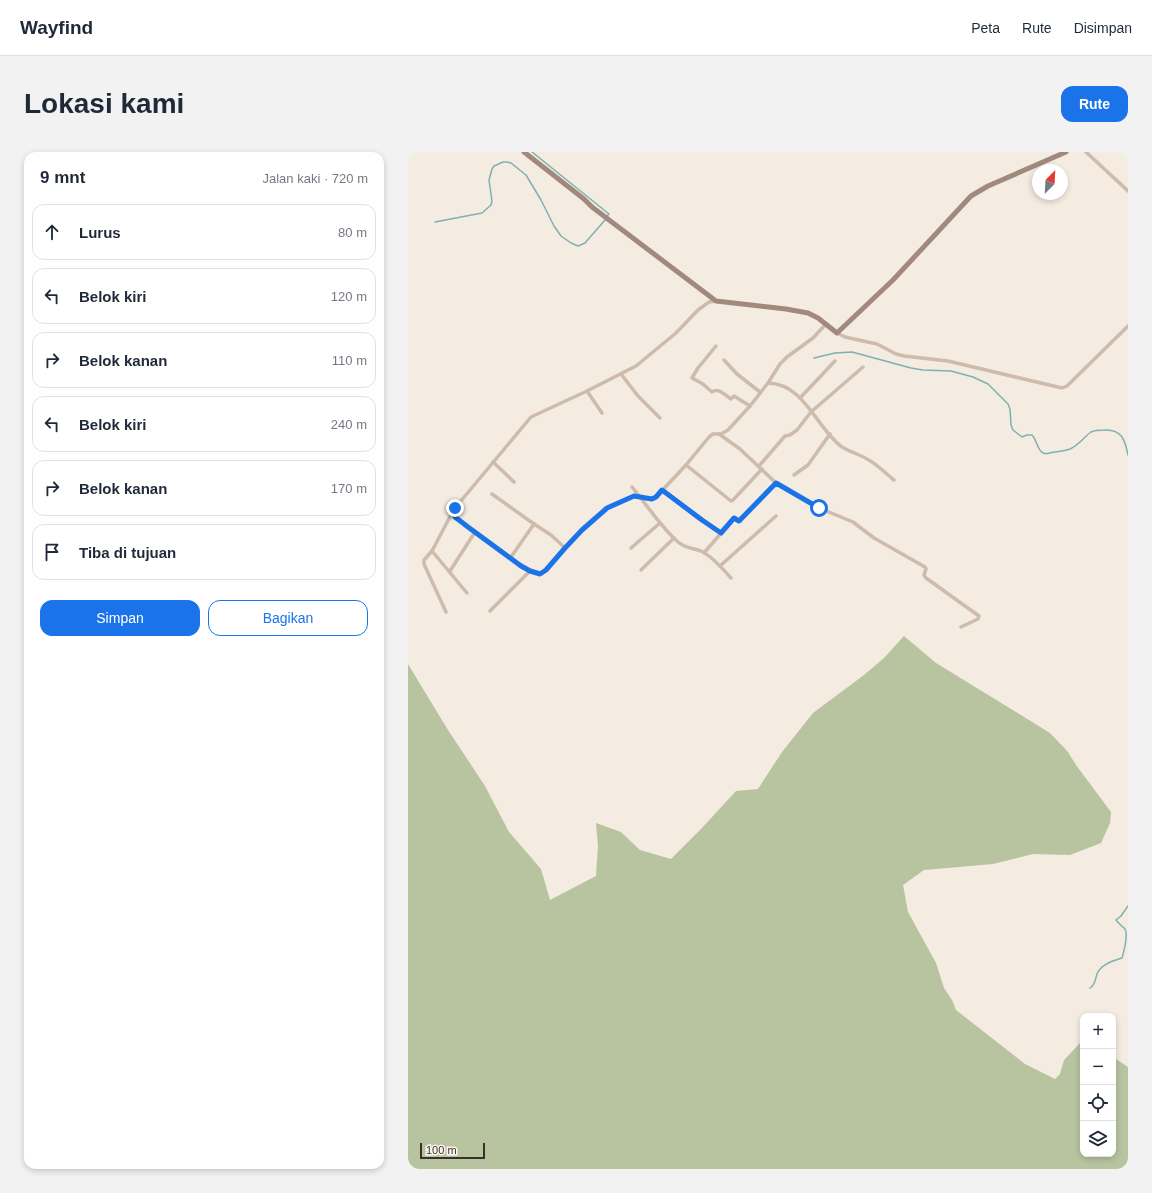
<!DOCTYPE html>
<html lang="id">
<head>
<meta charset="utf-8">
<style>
	body { margin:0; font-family:Helvetica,sans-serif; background:#f2f2f3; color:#1f2937 }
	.controls { position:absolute; right:12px; bottom:12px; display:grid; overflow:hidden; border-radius:8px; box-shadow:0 2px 6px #0003 }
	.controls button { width:36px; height:36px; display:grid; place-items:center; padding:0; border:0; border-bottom:1px solid #e0e1e3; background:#fff; color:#1f2937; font:20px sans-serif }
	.compass { position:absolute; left:624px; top:12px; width:36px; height:36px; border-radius:50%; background:#fff; box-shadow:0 2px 6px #0003; rotate:24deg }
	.scale { position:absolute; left:12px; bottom:10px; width:65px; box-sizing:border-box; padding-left:4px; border:2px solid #3b302b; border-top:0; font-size:11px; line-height:14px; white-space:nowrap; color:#3b302b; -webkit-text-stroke:3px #fbf5ee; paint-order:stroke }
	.stop { position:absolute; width:12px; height:12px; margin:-9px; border:3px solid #1a73e8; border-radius:50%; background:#fff }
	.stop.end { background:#1a73e8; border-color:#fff; box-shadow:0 1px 4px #0008 }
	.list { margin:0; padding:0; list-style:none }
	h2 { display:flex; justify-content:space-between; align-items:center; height:52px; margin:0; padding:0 16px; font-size:17px }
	h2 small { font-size:13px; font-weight:400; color:#747a83 }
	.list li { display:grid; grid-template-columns:26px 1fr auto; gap:12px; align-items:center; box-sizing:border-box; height:56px; margin:0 8px 8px; padding:0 8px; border:1px solid #e0e1e3; border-radius:12px }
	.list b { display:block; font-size:15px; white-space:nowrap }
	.list em { font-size:13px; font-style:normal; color:#747a83 }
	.actions { display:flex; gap:8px; padding:12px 16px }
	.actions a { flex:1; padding:9px 0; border:1px solid #1a73e8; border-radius:12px; text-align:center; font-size:14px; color:#1a73e8 }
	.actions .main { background:#1a73e8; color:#fff }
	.icon { flex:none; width:22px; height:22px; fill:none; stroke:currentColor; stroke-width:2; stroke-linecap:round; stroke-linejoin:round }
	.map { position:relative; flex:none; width:720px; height:1017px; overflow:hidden; border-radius:12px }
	header { display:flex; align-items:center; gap:24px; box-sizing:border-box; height:56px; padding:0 20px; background:#fff; border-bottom:1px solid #e0e1e3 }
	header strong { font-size:19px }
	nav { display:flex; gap:22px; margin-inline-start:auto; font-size:14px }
	.intro { display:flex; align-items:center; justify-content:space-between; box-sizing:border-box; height:96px; padding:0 24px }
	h1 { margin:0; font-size:28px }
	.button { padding:10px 18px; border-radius:12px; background:#1a73e8; color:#fff; font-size:14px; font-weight:700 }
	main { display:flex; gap:24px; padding:0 24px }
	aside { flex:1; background:#fff; border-radius:12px; box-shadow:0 2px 6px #0003 }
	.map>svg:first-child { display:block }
	.green { fill:#b8c4a0 }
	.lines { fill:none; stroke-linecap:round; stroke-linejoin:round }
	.stream { stroke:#7fb0b2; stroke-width:1.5 }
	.street { stroke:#cdbbac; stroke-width:3.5 }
	.secondary { stroke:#a18a7d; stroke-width:5 }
	.route { stroke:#1a73e8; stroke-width:5 }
</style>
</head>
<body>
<header>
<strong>Wayfind</strong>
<nav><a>Peta</a><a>Rute</a><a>Disimpan</a></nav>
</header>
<div class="intro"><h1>Lokasi kami</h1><a class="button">Rute</a></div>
<main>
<aside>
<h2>9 mnt<small>Jalan kaki · 720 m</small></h2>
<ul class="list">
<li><svg class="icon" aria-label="ahead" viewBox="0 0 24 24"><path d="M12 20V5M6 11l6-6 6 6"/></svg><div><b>Lurus</b></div><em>80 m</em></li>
<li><svg class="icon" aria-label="left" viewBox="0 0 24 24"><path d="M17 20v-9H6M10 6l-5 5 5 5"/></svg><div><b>Belok kiri</b></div><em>120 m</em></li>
<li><svg class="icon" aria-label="right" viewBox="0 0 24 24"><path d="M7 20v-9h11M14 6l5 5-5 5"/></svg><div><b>Belok kanan</b></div><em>110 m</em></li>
<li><svg class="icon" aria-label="left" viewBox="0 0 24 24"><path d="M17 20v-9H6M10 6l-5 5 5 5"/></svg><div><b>Belok kiri</b></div><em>240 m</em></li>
<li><svg class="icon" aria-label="right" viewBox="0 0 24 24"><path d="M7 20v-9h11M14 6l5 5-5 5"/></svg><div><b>Belok kanan</b></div><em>170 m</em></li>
<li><svg class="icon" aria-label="arrive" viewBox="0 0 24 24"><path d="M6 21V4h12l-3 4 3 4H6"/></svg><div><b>Tiba di tujuan</b></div></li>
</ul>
<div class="actions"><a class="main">Simpan</a><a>Bagikan</a></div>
</aside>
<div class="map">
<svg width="720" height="1017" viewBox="0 0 720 1017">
	<rect width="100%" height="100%" fill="#f4ebe1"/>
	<path class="green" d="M496 484 528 511 642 581 660 600 668 613 703 660 702 671 693 691 662 703 625 702 585 712 516 718 495 733 500 760 528 811 536 836 544 848 548 858 617 912 647 927 652 922 656 908 674 889H675V1002H705V905L720 915V1017H0V512L40 578 77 634 101 680 133 717 142 748 188 724 190 694 188 671 213 680 232 698 263 707 293 677 328 639 350 637 374 600 405 561 456 523 476 506Z"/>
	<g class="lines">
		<g class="stream">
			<path d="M124 0 201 62 199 64"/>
			<path d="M27 70 74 61 83 53 84 49 81 28 84 17 86 14 95 10H99L103 11 118 23 133 48 146 74 153 84 163 91 170 94 177 91 197 68"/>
			<path d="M406 206 427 201 444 200 503 216 515 218 543 219 565 225 580 232 600 252 602 257 603 273 605 278 614 285 619 283H624C629 288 629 298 635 301 639 303 642 300 647 300 651 299 657 299 662 297 671 293 676 285 683 280 687 278 692 278 696 278 714 277 717 288 720 303"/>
			<path d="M682 836C688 832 687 827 689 822 693 812 705 809 714 806 716 799 720 783 717 777 714 774 711 772 708 768L713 764 720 754"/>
		</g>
		<g class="street">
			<path d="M678 0 720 39"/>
			<path d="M308 149 301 150 290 158 268 181 228 214 179 239 123 265 47 356 46 361 47 365C62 376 120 424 135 421L174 378 199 356 225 344 240 347 248 345 278 313 301 285 305 282H313L320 278 342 254 360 231 372 212 379 205 405 186 417 173"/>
			<path d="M429 181 437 185 469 192 488 202 496 204 540 209 654 236 659 234 720 174"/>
			<path d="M308 194 290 216 284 226 295 232 304 240C310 235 317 243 323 247L326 244 342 254"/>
			<path d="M316 208 329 222 352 240"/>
			<path d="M213 222 230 244 252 266"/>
			<path d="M360 231C397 232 408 276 434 295 442 300 451 302 459 307 469 312 477 321 486 328"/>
			<path d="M179 239 194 261"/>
			<path d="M392 246 427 209"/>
			<path d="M311 282 332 297 368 331 411 356 445 370 466 386 517 415 518 417 516 423 518 426 571 464 570 467 553 475"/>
			<path d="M85 310 106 330"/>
			<path d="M278 313 323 349 325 348 354 317"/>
			<path d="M351 314 377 284 382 283 389 278 403 260 455 215"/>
			<path d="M386 323 400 313 422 282"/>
			<path d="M224 335C239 353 252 374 270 390 277 396 285 396 293 399 304 404 315 417 323 426"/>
			<path d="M255 338 287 364 313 381"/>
			<path d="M84 342 126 372 103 405"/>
			<path d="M45 359 24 399 59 441"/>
			<path d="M126 372 143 383 157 396"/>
			<path d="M223 396 252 371"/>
			<path d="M24 399 16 408V412L38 460"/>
			<path d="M296 401 326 366 331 369 368 331"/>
			<path d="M312 414 368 364"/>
			<path d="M233 418 266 386"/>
			<path d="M42 419 67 380"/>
			<path d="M82 459 122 419"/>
		</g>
		<path class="secondary" d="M116 0 176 47 184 55 308 149 378 157 400 161 410 166 429 181 485 128 563 44 580 34 658 0"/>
	</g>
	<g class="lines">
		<path class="route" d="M47 356 46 361 47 365 60 375 113 414 122 419 132 422 138 418 157 396 174 378 199 356 226 344 244 347 248 345 254 338 294 368 313 381 326 366 331 369 368 331 411 356"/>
	</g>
</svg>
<div class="controls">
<button>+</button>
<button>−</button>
<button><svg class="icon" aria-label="locate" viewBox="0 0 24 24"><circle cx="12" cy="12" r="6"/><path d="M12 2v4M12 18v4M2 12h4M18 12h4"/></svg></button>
<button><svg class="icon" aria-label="layers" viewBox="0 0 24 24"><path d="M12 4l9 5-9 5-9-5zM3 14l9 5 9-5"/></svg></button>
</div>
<svg class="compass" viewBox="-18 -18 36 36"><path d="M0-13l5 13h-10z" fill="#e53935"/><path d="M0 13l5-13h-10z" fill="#747a83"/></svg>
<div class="scale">100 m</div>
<div class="stop" style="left:411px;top:356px"></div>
<div class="stop end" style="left:47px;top:356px"></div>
</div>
</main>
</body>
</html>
